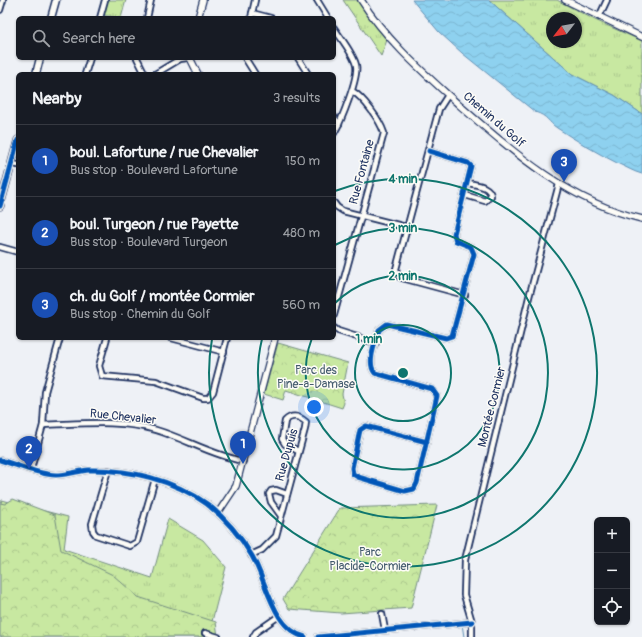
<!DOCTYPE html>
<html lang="en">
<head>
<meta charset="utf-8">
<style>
	body { margin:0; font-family:Pangolin,sans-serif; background:#20242c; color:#f1f3f6 }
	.controls { position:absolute; right:12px; bottom:12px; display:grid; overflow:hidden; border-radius:6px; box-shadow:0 1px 3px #0004 }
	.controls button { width:36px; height:36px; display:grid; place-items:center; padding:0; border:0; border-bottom:1px solid #363941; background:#171b24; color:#f1f3f6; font:20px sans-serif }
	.compass { position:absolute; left:546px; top:12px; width:36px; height:36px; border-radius:50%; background:#171b24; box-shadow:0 1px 3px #0004; rotate:239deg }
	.you { position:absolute; left:314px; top:407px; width:14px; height:14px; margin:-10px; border:3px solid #fff; border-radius:50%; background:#1a73e8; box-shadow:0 0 0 6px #1a73e833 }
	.badge { display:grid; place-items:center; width:26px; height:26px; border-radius:50%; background:#ea580c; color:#fff; font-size:13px; font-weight:700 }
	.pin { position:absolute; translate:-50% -33px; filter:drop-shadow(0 1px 2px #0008) }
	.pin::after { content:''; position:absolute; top:21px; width:14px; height:12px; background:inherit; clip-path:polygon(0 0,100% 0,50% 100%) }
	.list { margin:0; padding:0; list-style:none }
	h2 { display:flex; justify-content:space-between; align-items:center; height:52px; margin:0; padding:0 16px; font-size:17px }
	h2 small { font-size:13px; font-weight:400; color:#9ea1a6 }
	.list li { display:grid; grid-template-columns:26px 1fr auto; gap:12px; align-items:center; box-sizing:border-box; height:72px; padding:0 16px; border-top:1px solid #363941 }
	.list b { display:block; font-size:15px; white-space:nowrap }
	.list p { margin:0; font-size:13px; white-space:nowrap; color:#9ea1a6 }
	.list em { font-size:13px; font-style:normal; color:#9ea1a6 }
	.icon { flex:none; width:22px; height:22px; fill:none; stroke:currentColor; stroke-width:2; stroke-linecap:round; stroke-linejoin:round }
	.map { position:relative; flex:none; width:642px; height:637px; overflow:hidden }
	.search { position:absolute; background:#171b24; box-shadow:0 1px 3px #0004; left:16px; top:16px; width:320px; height:44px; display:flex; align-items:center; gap:10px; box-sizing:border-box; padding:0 14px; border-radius:6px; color:#9ea1a6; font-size:15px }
	.panel { position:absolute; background:#171b24; box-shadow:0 1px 3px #0004; left:16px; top:72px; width:320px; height:268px; border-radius:6px }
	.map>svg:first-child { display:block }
	.grass { fill:url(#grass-tufts); stroke:#728c80; fill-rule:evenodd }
	.forest { fill:url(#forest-crowns); stroke:#728c80 }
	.water { fill:url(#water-waves); stroke:#6090b5 }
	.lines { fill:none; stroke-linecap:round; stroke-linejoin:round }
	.stream { stroke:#6090b5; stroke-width:1 }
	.minor-casing { stroke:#1b2f5e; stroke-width:8 }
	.tertiary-casing { stroke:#1b2f5e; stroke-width:8 }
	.secondary-casing { stroke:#1b2f5e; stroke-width:9 }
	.minor { stroke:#fdfcf7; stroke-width:4.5 }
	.tertiary { stroke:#fdfcf7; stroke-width:5.5 }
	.secondary { stroke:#fdfcf7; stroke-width:6 }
	.cycleway-casing { stroke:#fdfcf7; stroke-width:8 }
	.cycleway { stroke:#0057b8; stroke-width:5 }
	.ring { fill:none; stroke:#0f766e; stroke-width:2 }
	.labels { text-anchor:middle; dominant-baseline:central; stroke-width:3; stroke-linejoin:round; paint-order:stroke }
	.street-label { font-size:12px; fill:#1b2f5e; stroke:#fdfcf7 }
	.park-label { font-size:12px; fill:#465d6f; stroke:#fdfcf7 }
	.centre { fill:#0f766e; stroke:#fdfcf7; stroke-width:2 }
	.ring-label { font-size:12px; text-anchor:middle; font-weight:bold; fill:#0f766e; stroke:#fdfcf7; stroke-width:3; stroke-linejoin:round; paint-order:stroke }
</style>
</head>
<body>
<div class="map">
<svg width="642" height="637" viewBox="0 0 642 637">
	<defs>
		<pattern id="grass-tufts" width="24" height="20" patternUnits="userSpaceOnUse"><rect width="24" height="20" fill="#c8e8a1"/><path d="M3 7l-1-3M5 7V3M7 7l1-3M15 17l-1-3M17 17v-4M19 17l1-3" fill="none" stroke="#abc78d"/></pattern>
		<pattern id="forest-crowns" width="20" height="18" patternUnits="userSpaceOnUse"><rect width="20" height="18" fill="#c8e8a1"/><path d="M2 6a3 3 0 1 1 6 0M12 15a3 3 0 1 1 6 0" fill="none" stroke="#abc78d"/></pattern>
		<pattern id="water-waves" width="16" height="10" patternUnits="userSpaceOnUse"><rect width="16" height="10" fill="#8ed1ef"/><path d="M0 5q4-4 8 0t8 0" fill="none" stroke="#7ab4cf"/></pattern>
	</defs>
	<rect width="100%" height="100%" fill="#eef1f6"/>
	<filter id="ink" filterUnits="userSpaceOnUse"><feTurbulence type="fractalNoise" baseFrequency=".025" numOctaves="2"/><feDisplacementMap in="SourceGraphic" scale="8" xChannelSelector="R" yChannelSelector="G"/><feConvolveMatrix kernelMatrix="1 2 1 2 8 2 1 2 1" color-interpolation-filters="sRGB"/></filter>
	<g filter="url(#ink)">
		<g class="grass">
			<path d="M107 0H126L121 18 103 15Z"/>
			<path d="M343 0H358L387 40 381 56Z"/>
			<path d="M489 0H557L595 20 642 41V114L614 95 572 74ZM552 18H576V42H552Z"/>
			<path d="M2 500 68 517 64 549 152 578 168 519 203 540 226 567 208 637H0V505Z"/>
		</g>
		<g class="forest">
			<path d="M278 343 348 363 342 394 344 403 342 408 286 390 283 400 264 394Z"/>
			<path d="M13 499 55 515 61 550 113 575 138 597 216 622 218 637H0V503L5 504Z"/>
			<path d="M437 505 411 608 341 613 289 609 283 599 340 508Z"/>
		</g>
		<path class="water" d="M412 0H489L572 74 614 95 642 114V174C634 172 626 167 619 164 597 153 577 141 557 128 548 122 548 116 535 112L462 53 439 32Z"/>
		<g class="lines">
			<path class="stream" d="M462 624 464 637"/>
			<g class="minor-casing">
				<g id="minor">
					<path d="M317 0 328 18"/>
					<path d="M0 10 3 0"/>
					<path d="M252 13 271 18"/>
					<path d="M599 17 607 0"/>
					<path d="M100 18 105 0"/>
					<path d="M147 18 151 0"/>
					<path d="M251 18 255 0"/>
					<path d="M334 28C341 39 353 53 356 65 359 77 341 122 334 133"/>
					<path d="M137 58 145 74"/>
					<path d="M245 58 255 74"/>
					<path d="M298 58 308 74"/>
					<path d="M85 74 90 58"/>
					<path d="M155 74 180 59 187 58"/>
					<path d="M448 95 439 109 396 269 398 276 402 278 465 295"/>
					<path d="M334 117 339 124"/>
					<path d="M12 164 18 165"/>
					<path d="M465 195 485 201 491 196C490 186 477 185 468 183"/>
					<path d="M334 203 337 207 343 211 406 227"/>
					<path d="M0 247 18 252"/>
					<path d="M334 315 384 133C380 120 363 97 352 91"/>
					<path d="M334 328 338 331 376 343"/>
					<path d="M107 338 99 366 102 376 156 381 203 398H208L213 392 227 338"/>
					<path d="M171 338 224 352"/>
					<path d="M43 425C80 424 119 419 156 430 186 439 212 455 243 461"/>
					<path d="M427 442 366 426 360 430 352 468 353 474 358 477 405 491 414 489 417 483 437 396 432 389 375 373C366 363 376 341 379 330L387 324 446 338 452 336 474 254 471 247 456 241 454 234 471 166 468 163 429 151"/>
					<path d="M0 460C18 465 37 474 56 475 67 475 78 471 89 470 129 469 174 480 207 504 225 518 241 537 252 556 267 582 273 629 305 637"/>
					<path d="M31 469 43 425 45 392 60 338"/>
					<path d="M108 470 92 524 93 531 96 535 130 546 137 542 155 479"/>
					<path d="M281 516 271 502 269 494 271 491 276 490 287 494"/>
					<path d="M251 555 262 550 276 536 305 429 306 422C299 416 292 414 285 421L282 439 285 444 298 451"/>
					<path d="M382 614 385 630"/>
					<path d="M205 633 218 637"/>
					<path d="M253 637 256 632 279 616"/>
					<path d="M318 637 472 622"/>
					<path d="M472 637V622L464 595 465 560 529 297 559 184"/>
				</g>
			</g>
			<g class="tertiary-casing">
				<g id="tertiary">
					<path d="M361 0C387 41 423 72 458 104 513 152 569 202 642 219"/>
					<path d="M565 0 642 37"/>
					<path d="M198 18 203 0"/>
					<path d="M190 58 198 74"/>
					<path d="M218 513 236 486 275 338"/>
				</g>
			</g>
			<g class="secondary-casing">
				<g id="secondary">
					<path d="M51 18 56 0"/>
					<path d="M36 74 40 58"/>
					<path d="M0 206 18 140"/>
				</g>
			</g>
			<use href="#minor" class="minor"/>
			<use href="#tertiary" class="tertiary"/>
			<use href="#secondary" class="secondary"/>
			<g class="cycleway-casing">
				<g id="cycleway">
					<path d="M0 206 18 140"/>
					<path d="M427 442 366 426 360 430 352 468 353 474 358 477 405 491 414 489 417 483 437 396 432 389 375 373C366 363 376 341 379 330L387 324 446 338 452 336 474 254 471 247 456 241 454 234 471 166 468 163 429 151"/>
					<path d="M0 460C18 465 37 474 56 475 67 475 78 471 89 470 129 469 174 480 207 504 225 518 241 537 252 556 267 582 273 629 305 637"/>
					<path d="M318 637 472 622"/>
				</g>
			</g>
			<use href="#cycleway" class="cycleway"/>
		</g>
	</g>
	<g class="ring">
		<circle cx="403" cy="373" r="48"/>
		<path d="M334 304A97 97 0 1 1 312 338"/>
		<path d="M335 245A145 145 0 1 1 262 339"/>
		<path d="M335 191A194 194 0 1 1 212 339"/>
	</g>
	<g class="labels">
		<g class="street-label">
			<text transform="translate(494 120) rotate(41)">Chemin du Golf</text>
			<text transform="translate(362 172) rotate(-75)">Rue Fontaine</text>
			<text transform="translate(492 407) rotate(-76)">Montée Cormier</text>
			<text transform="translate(123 417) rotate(6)">Rue Chevalier</text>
			<text transform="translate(287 455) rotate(-74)">Rue Dupuis</text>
		</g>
		<g class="park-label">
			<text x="316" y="370">Parc des<tspan x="316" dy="14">Pine-a-Damase</tspan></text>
			<text x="370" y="552">Parc<tspan x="370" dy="14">Placide-Cormier</tspan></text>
		</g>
	</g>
	<circle cx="403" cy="373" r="6" class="centre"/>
	<g class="ring-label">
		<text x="403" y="183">4 min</text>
		<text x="403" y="232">3 min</text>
		<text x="403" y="280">2 min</text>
		<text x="369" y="343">1 min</text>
	</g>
</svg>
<div class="controls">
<button>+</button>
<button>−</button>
<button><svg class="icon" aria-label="locate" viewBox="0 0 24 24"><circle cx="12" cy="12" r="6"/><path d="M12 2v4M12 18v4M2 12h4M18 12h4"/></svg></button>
</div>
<svg class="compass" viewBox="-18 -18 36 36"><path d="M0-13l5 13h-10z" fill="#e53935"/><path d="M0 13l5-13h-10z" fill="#9ea1a6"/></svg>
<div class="you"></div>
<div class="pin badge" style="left:243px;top:464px;background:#1a4fb4">1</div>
<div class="pin badge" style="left:29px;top:469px;background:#1a4fb4">2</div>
<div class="pin badge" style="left:564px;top:182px;background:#1a4fb4">3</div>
<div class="search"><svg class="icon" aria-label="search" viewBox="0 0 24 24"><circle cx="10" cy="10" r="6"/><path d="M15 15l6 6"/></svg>Search here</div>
<section class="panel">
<h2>Nearby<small>3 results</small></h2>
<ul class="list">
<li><span class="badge" style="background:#1a4fb4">1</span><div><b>boul. Lafortune / rue Chevalier</b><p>Bus stop · Boulevard Lafortune</p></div><em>150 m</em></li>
<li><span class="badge" style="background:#1a4fb4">2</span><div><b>boul. Turgeon / rue Payette</b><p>Bus stop · Boulevard Turgeon</p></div><em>480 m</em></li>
<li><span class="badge" style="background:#1a4fb4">3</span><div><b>ch. du Golf / montée Cormier</b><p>Bus stop · Chemin du Golf</p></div><em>560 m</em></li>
</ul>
</section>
</div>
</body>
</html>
